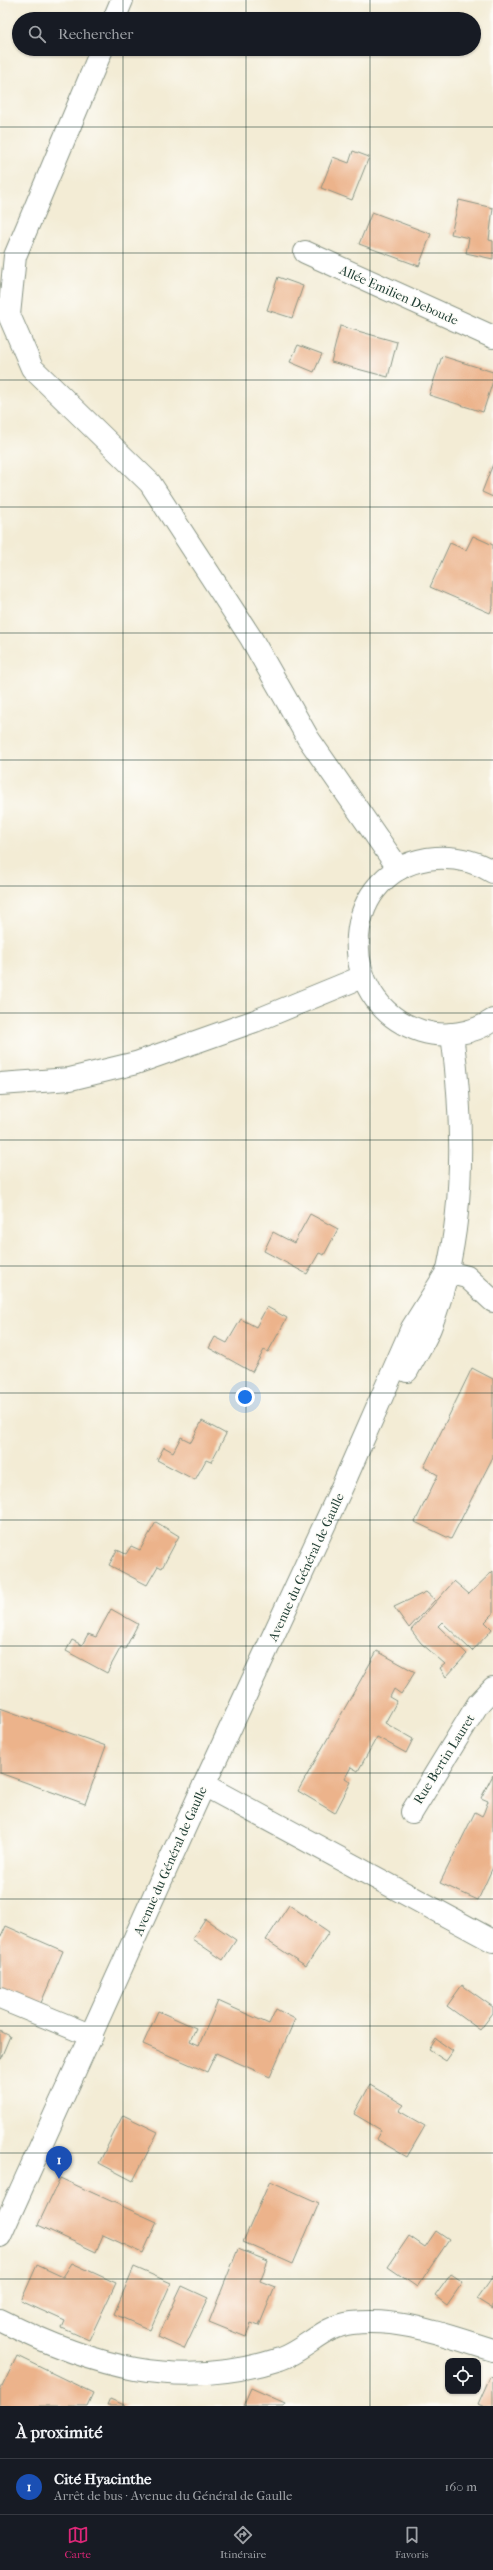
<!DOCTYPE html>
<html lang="fr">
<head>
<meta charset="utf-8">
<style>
	body { margin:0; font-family:"IM FELL French Canon",serif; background:#20242c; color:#f1f3f6 }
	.controls { position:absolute; right:12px; bottom:12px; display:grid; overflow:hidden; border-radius:8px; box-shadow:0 1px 3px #0004 }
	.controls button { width:36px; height:36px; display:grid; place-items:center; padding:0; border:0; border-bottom:1px solid #363941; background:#171b24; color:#f1f3f6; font:20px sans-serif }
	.you { position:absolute; left:245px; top:1397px; width:14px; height:14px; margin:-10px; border:3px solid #fff; border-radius:50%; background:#1a73e8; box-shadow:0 0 0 6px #1a73e833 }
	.badge { display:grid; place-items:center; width:26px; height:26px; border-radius:50%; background:#db2777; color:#fff; font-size:13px; font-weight:700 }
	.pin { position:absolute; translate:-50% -33px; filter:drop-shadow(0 1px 2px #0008) }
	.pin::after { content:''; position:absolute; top:21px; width:14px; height:12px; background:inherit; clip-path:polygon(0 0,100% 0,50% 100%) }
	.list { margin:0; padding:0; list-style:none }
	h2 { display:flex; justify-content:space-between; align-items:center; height:52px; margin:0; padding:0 16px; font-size:17px }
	h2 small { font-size:13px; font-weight:400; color:#9ea1a6 }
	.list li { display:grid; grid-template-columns:26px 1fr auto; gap:12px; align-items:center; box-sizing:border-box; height:56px; padding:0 16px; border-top:1px solid #363941 }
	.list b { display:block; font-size:15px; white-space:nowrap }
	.list p { margin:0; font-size:13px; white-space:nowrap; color:#9ea1a6 }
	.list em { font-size:13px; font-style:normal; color:#9ea1a6 }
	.icon { flex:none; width:22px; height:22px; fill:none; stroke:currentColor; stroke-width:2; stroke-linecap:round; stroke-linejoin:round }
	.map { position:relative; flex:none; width:493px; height:2406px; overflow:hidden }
	.search { position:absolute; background:#171b24; box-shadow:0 1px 3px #0004; left:12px; right:12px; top:12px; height:44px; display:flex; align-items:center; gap:10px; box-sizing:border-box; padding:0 14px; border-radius:22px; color:#9ea1a6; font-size:15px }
	.sheet { height:108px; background:#171b24 }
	nav { display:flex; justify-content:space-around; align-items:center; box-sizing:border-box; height:56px; border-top:1px solid #363941; background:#171b24; font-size:11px; color:#9ea1a6 }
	nav a { display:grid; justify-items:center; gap:2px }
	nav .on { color:#db2777 }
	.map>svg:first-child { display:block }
	.building { fill:#ecb38b }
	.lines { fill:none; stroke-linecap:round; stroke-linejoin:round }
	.street-casing { stroke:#899484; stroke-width:24 }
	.secondary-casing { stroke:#899484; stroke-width:24 }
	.street { stroke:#fff; stroke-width:22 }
	.secondary { stroke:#fff; stroke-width:22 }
	.grid { fill:none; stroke:#1f3d34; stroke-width:1; stroke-opacity:0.55 }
	.labels { text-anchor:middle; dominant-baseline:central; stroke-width:3; stroke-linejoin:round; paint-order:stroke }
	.street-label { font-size:13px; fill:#1f3d34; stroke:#fdfcf7 }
</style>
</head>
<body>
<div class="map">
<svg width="493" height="2406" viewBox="0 0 493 2406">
	<rect width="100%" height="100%" fill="#fdfcf7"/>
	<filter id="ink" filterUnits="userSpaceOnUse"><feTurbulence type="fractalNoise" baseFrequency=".025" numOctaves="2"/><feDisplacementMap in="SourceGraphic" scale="8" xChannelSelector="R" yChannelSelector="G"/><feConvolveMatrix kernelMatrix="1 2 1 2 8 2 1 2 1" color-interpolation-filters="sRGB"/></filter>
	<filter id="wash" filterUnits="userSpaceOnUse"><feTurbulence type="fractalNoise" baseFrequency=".012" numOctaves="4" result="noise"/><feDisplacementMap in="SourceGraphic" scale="16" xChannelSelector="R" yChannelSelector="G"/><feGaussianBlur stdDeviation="0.9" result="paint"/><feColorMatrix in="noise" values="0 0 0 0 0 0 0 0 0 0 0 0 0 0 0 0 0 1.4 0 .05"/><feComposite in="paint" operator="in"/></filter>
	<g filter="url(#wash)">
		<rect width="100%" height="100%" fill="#f3ecd5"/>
		<g id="blocks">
			<g class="building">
				<path d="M353 151 369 157 352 200 321 188 333 157 349 163Z"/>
				<path d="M459 200 493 208 489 240 493 241V259L466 253 469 238 451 234Z"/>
				<path d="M372 212 431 234 419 266 359 244Z"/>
				<path d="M278 277 303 286 292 318 267 310Z"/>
				<path d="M340 326 397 342 388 377 331 362Z"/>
				<path d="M298 345 322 354 314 372 290 362Z"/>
				<path d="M442 356 493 372V381L483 412 429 395Z"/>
				<path d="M493 464V497L482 492Z"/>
				<path d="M473 536 493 545V606L490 613 430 587 450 543 466 550Z"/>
				<path d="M310 1214 338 1229 324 1255 319 1253 307 1274 264 1251 273 1232 294 1243Z"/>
				<path d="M267 1307 287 1318 268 1352 264 1350 252 1372 209 1348 215 1337 227 1343 241 1319 256 1327Z"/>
				<path d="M472 1368 493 1379V1457L451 1539 415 1522 438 1475 424 1467Z"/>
				<path d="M202 1421 226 1434 211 1462 206 1460 195 1480 157 1460 164 1447 173 1452 181 1437 191 1442Z"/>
				<path d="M156 1522 179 1536 162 1568 158 1566 147 1585 109 1565 117 1550 126 1554 131 1546 140 1550Z"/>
				<path d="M493 1571V1614L485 1622 492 1629 489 1633 472 1651 442 1622 438 1626 467 1654 446 1677 440 1668 445 1664 421 1643 411 1630 454 1581 469 1594Z"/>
				<path d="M426 1592 435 1600 409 1628 394 1607Z"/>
				<path d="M111 1609 138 1624 125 1649 121 1647 107 1673 66 1651 72 1640 82 1645 88 1634 96 1637Z"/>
				<path d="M377 1651 415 1672 401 1694 394 1689 390 1697 397 1701 385 1723 413 1739 406 1753 377 1737 358 1771 351 1767 345 1778 351 1782 335 1813 298 1791Z"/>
				<path d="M0 1708 106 1746 85 1804 0 1773Z"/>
				<path d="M493 1775V1867L478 1900 440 1883 475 1812 482 1816 484 1812 488 1801 481 1798Z"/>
				<path d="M289 1905 329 1932 306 1966 266 1940Z"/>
				<path d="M205 1919 236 1940 223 1960 192 1939Z"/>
				<path d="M6 1926 63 1951 38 2010 0 1993V1939Z"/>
				<path d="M462 1985 493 2007V2013L480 2030 447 2006Z"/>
				<path d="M218 2001 269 2024 276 2009 295 2019 270 2077 216 2053 207 2072 143 2044 158 2011 196 2028 190 2041 199 2045Z"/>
				<path d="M0 2031 10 2036 0 2060Z"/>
				<path d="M436 2039 453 2051 446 2061 429 2050Z"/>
				<path d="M370 2085 404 2105 399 2111 425 2126 407 2157 376 2139 381 2130 354 2114Z"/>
				<path d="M123 2115 158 2132 133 2181 99 2163Z"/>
				<path d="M60 2178 157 2222 143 2253 103 2235 96 2252 38 2225Z"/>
				<path d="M270 2181 319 2203 293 2264 243 2242Z"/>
				<path d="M436 2231 449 2240 417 2287 388 2267 409 2236 425 2247Z"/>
				<path d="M238 2249 268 2261 260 2281 275 2287 259 2326 251 2323 246 2337 209 2322Z"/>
				<path d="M72 2263 116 2283 89 2340 62 2328 65 2321 21 2301 37 2265 63 2277Z"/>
				<path d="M134 2267 171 2283 150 2330 114 2314Z"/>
				<path d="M451 2274 463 2282 447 2305 435 2296Z"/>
				<path d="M493 2276V2309L477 2299Z"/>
				<path d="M182 2286 208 2298 184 2349 158 2337Z"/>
				<path d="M17 2356 93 2393 87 2406H0V2391Z"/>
				<path d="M490 2377 493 2378V2406H482L478 2404Z"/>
				<path d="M251 2388 285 2403 283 2406H243Z"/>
				<path d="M110 2399 122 2404 126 2406H107Z"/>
			</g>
		</g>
	</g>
	<g filter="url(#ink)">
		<use href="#blocks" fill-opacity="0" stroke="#899484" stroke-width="1"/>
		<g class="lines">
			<g class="street-casing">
				<g id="street">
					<path d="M114 19 122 0"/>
					<path d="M102 49 15 256 9 315 32 368 150 483 251 638 308 738 399 869"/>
					<path d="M305 252 493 337"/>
					<path d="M447 1272 467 1277 493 1301"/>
					<path d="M204 1785 493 1941"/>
					<path d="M412 1812 478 1704 493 1688"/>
					<path d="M0 1998 92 2036"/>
					<path d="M0 2320C92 2366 177 2392 280 2359 306 2350 323 2326 352 2323 400 2317 447 2336 493 2350"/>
				</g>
			</g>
			<g class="secondary-casing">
				<g id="secondary">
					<path d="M493 872C475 861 457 857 436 858 339 865 330 1002 421 1031 444 1038 473 1034 493 1020"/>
					<path d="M0 1084 70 1079 136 1063 255 1021 362 977"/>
					<path d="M407 1371C414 1357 424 1343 430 1328 466 1237 465 1131 452 1034"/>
					<path d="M0 2236 204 1785 342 1487 412 1328 447 1272"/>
				</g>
			</g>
			<use href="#street" class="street"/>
			<use href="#secondary" class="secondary"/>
		</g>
	</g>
	<path class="grid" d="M123 0V19M246 0V19M370 0V19M123 49V2406M246 49V2406M370 49V2406M0 127H493M0 253H493M0 380H493M0 507H493M0 633H493M0 760H493M0 886H493M0 1013H493M0 1140H493M0 1266H493M0 1393H493M0 1520H493M0 1646H493M0 1773H493M0 1899H493M0 2026H493M0 2153H493M0 2279H493"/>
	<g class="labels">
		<g class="street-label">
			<text transform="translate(399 295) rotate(24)">Allée Emilien Deboude</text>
			<text transform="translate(306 1567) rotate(-65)">Avenue du Général de Gaulle</text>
			<text transform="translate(444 1759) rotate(-58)">Rue Bertin Lauret</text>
			<text transform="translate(170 1861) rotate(-66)">Avenue du Général de Gaulle</text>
		</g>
	</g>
</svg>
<div class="controls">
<button><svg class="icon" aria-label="locate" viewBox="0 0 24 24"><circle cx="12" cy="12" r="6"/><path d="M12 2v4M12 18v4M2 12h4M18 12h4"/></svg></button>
</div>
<div class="you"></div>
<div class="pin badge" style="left:59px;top:2179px;background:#1a4fb4">1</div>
<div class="search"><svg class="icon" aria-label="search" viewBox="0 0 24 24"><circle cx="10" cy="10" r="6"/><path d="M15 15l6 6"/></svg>Rechercher</div>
</div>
<section class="sheet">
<h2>À proximité<small></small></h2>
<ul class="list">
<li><span class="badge" style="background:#1a4fb4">1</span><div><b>Cité Hyacinthe</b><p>Arrêt de bus · Avenue du Général de Gaulle</p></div><em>160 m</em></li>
</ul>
</section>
<nav>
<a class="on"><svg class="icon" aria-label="map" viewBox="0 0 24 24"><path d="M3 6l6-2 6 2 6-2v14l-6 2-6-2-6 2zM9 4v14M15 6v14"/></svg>Carte</a>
<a><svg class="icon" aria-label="directions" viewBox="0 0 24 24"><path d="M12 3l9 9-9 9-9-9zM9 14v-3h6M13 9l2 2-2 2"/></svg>Itinéraire</a>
<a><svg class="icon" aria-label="saved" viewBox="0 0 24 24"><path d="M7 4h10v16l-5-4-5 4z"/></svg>Favoris</a>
</nav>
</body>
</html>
